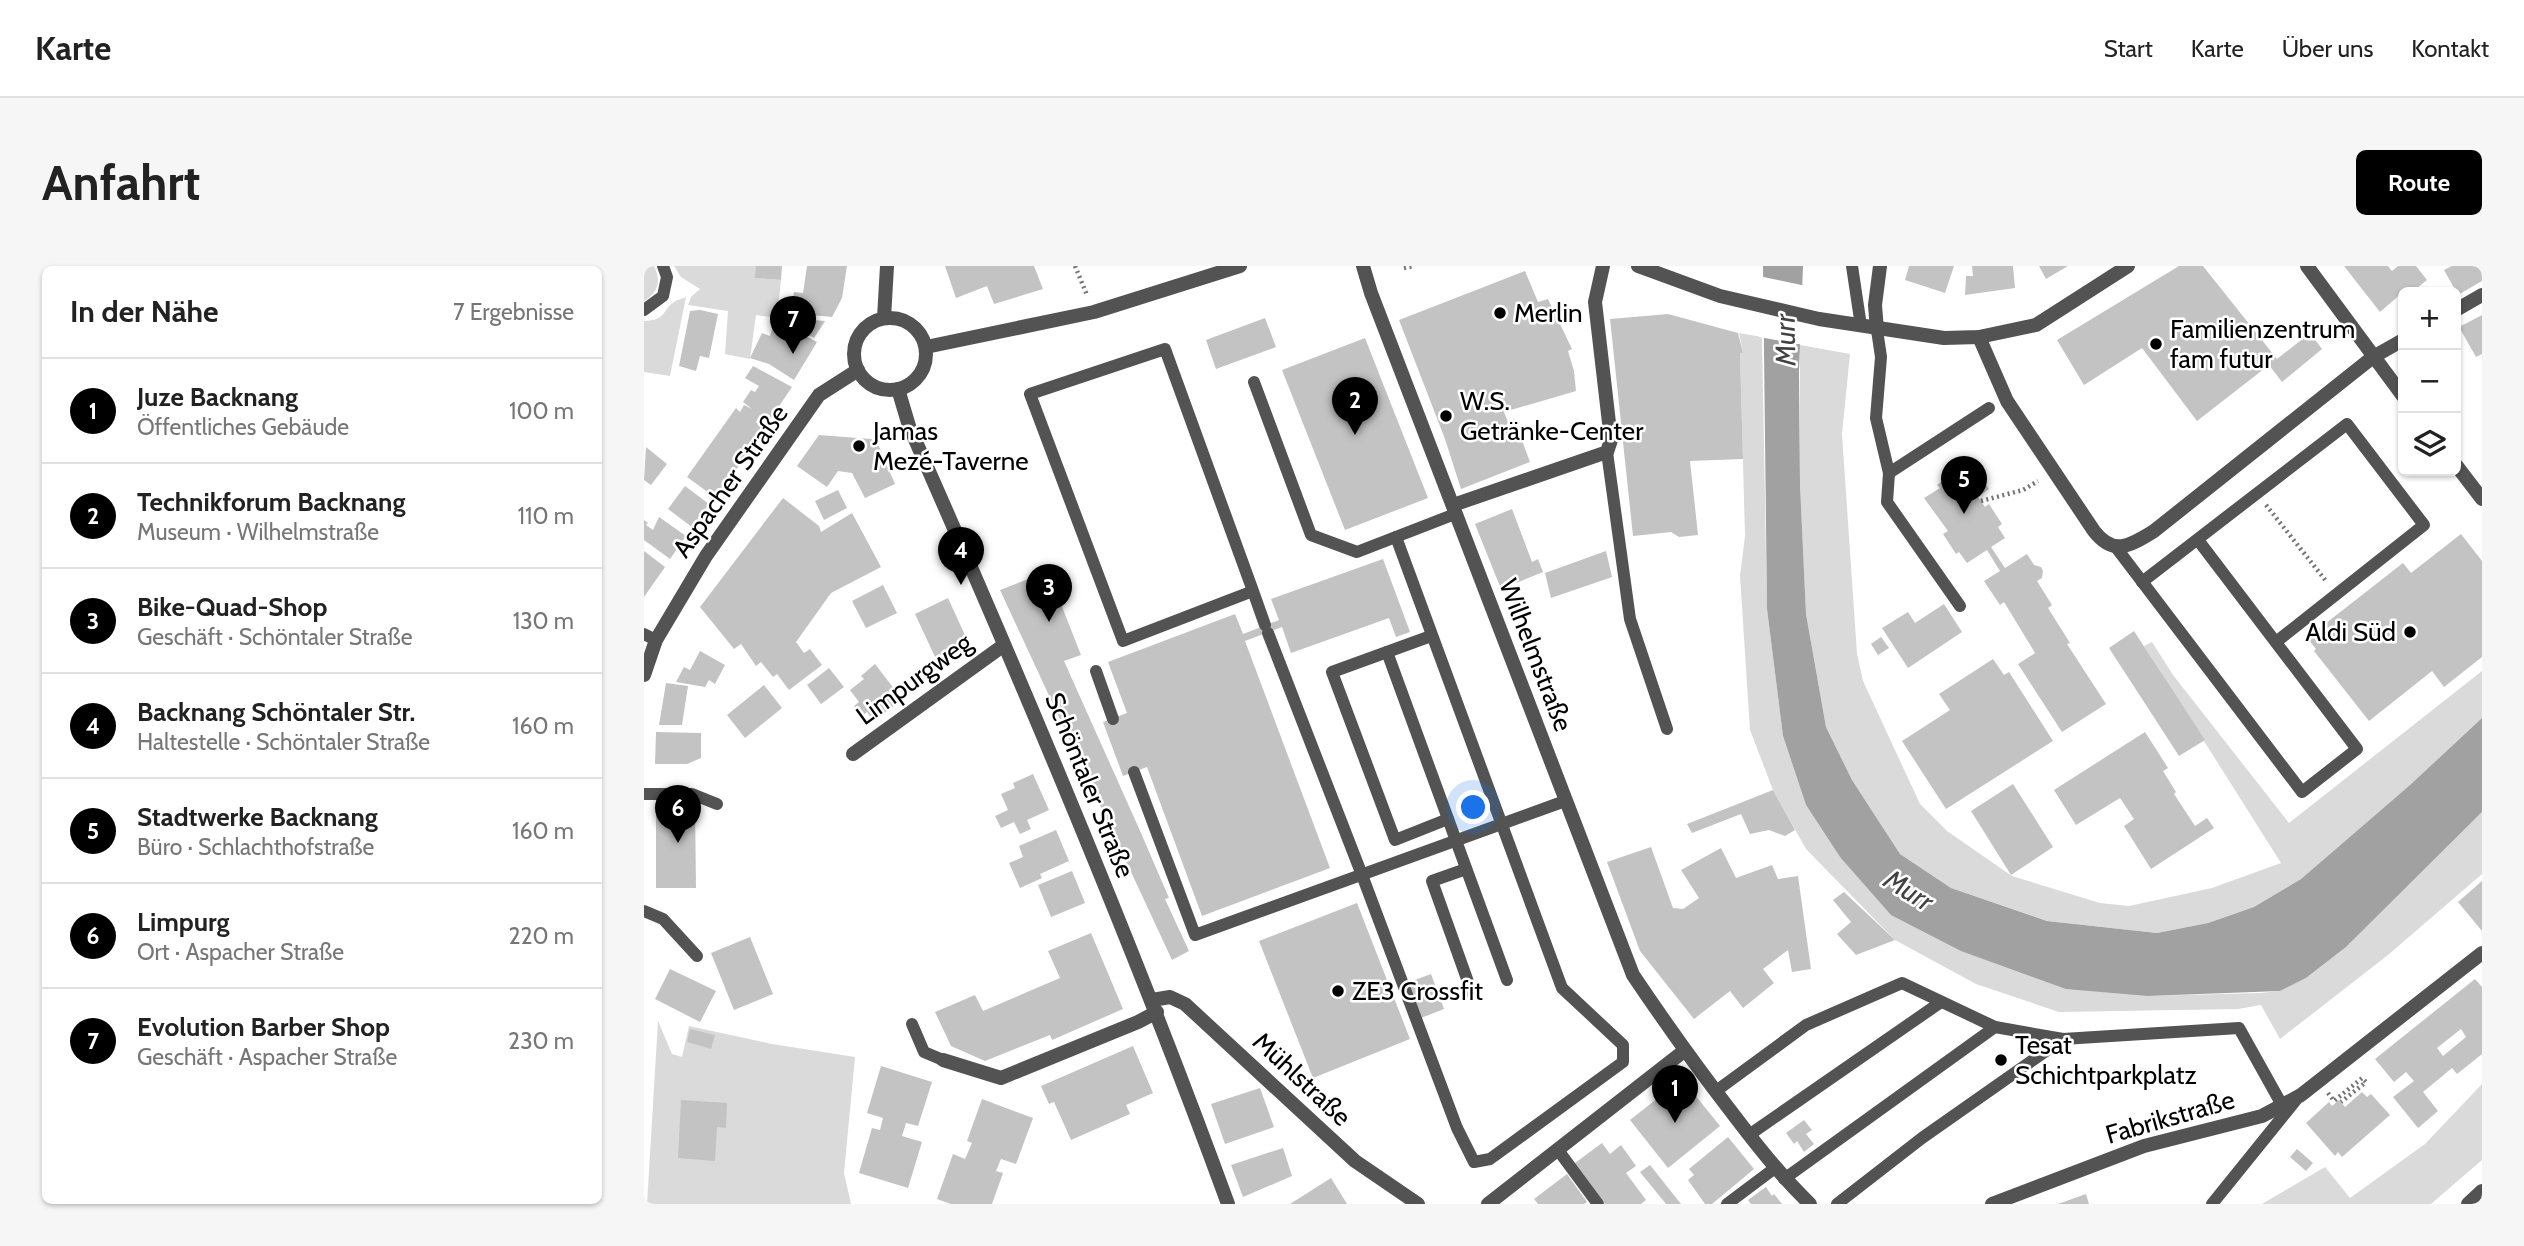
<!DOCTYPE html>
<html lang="de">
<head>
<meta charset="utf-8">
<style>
	body { margin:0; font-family:Cabin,sans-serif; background:#f6f6f6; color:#222 }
	.controls { position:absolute; right:21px; top:21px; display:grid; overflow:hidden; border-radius:10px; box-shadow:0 2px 5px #0004 }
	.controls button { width:63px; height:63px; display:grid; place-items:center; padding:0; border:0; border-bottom:2px solid #e0e0e0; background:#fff; color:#222; font:35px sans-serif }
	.you { position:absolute; left:830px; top:542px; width:24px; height:24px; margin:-18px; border:5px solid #fff; border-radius:50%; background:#1a73e8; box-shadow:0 0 0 10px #1a73e833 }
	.badge { display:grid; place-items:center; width:46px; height:46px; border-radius:50%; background:#000; color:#fff; font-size:23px; font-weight:700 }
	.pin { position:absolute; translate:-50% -58px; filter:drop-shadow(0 2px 4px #0008) }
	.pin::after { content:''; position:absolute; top:37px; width:24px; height:21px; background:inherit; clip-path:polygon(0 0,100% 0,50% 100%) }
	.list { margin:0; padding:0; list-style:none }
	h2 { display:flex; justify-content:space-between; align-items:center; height:91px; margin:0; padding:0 28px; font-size:30px }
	h2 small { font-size:23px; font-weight:400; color:#767676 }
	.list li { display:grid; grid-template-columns:46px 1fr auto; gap:21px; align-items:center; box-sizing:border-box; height:105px; padding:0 28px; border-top:2px solid #e0e0e0 }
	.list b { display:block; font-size:26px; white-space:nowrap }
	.list p { margin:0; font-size:23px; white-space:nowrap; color:#767676 }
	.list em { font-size:23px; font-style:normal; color:#767676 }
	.icon { flex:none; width:38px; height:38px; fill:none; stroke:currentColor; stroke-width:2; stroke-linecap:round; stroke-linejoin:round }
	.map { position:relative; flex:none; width:1838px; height:938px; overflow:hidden; border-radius:10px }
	header { display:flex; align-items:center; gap:42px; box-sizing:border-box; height:98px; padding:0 35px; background:#fff; border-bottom:2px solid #e0e0e0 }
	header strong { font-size:33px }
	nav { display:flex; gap:38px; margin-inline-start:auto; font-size:24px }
	.intro { display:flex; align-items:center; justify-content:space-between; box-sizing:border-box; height:168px; padding:0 42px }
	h1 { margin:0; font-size:49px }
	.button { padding:18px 32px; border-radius:10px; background:#000; color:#fff; font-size:24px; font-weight:700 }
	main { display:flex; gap:42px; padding:0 42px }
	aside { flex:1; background:#fff; border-radius:10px; box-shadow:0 2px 5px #0004 }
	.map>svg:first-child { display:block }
	.green { fill:#dadada }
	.water { fill:#a1a1a1 }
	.pier { fill:#fff }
	.building { fill:#c3c3c3; fill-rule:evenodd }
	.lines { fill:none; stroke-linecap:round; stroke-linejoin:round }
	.path { stroke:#757575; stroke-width:4.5; stroke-dasharray:2 3.5; stroke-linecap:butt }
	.service { stroke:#535353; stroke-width:12 }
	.minor { stroke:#535353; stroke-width:14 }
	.tertiary { stroke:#535353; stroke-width:14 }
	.poi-dot { fill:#000; stroke:#fff; stroke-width:2.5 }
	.labels { text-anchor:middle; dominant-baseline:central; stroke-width:5; stroke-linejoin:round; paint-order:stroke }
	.poi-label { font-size:26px; fill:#000; stroke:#fff; text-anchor:start }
	.street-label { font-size:26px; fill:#000; stroke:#fff }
	.water-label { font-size:28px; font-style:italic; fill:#424242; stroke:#fff }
</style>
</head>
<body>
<header>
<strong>Karte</strong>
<nav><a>Start</a><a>Karte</a><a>Über uns</a><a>Kontakt</a></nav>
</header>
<div class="intro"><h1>Anfahrt</h1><a class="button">Route</a></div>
<main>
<aside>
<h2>In der Nähe<small>7 Ergebnisse</small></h2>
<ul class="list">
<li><span class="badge">1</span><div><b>Juze Backnang</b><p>Öffentliches Gebäude</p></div><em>100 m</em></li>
<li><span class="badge">2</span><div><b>Technikforum Backnang</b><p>Museum · Wilhelmstraße</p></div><em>110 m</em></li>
<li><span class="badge">3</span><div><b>Bike-Quad-Shop</b><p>Geschäft · Schöntaler Straße</p></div><em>130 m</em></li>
<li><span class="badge">4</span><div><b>Backnang Schöntaler Str.</b><p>Haltestelle · Schöntaler Straße</p></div><em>160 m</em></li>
<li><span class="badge">5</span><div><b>Stadtwerke Backnang</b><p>Büro · Schlachthofstraße</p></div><em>160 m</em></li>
<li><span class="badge">6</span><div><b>Limpurg</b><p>Ort · Aspacher Straße</p></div><em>220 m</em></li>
<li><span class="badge">7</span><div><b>Evolution Barber Shop</b><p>Geschäft · Aspacher Straße</p></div><em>230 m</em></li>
</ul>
</aside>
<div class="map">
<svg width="1838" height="938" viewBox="0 0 1838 938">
	<rect width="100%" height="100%" fill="#fff"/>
	<g class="green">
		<path d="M0 0H10C17 14 15 26 0 35Z"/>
		<path d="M30 0H112V12L137 14 133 52 112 49 106 93 81 88 84 45 44 39 47 31 56 23 37 11Z"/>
		<path d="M42 31 26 110 0 106V55C23 54 17 45 30 36 34 33 38 33 42 31Z"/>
		<path d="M1095 67 1118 71 1123 343 1139 470 1162 539 1196 591 1504 730 1616 727 1636 725 1662 712 1702 681 1838 546V608L1744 689 1636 773 1617 739 1594 743 1415 746 1332 718 1251 674 1162 583 1129 524 1106 464 1096 310 1101 270 1096 87H1099Z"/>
		<path d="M1156 79 1206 88 1198 168 1213 388 1219 415 1276 538 1303 565 1368 610 1456 637 1485 640 1568 622 1637 597 1500 380 1508 376 1529 409 1645 557 1838 405V452L1766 519 1657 613 1610 641 1564 657 1513 667 1404 655 1307 622 1256 588 1208 514 1182 461 1162 348 1156 218Z"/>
		<path d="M14 755 28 788 38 791 45 760 128 778 211 791 200 907 207 938H3Z"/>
		<path d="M1838 818V894L1787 938H1618L1681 901 1706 932 1781 878Z"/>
	</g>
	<path class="water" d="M1119 0H1159L1155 106 1156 218 1162 348 1182 461 1208 514 1256 588 1307 622 1403 655 1513 667 1564 657 1610 641 1657 613 1766 519 1838 452V546L1702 681 1662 712 1636 725 1504 730 1422 723 1317 685 1247 649 1196 591 1162 539 1139 470 1123 343Z"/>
	<path class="pier" d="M1115 10 1162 20 1160 79 1115 71Z"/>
	<g class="building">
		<path d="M112 0H138L137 14 111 12Z"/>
		<path d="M163 0H203L198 32 188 51 147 47 150 26 159 27Z"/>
		<path d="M301 0H390L399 23 350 38 343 20 312 32Z"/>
		<path d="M1265 0H1310L1301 27 1261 14Z"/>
		<path d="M1328 0H1369L1371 22 1321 29 1322 10H1329Z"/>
		<path d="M1395 0H1424L1402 13Z"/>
		<path d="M1535 0H1559L1633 93 1666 67 1678 83 1638 116 1625 99 1553 155 1498 82 1440 119 1413 74Z"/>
		<path d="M1700 0H1744L1748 5 1754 0H1772L1783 14 1768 26H1759L1736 46Z"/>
		<path d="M1808 0H1838V15L1814 29 1800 4Z"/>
		<path d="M881 5 894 36 904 33 928 83 924 85 930 105 932 125 860 146 864 156 870 153 886 196 817 223 801 173 755 54Z"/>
		<path d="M56 44 74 48 65 92 56 90 52 105 35 100 46 45Z"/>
		<path d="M1024 48 1094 67 1099 87H1096L1099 193 1046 195 1054 269 1035 271 1027 266 989 270 966 53Z"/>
		<path d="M1838 49V88L1832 91 1815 61Z"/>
		<path d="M147 52 181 55 170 72 147 59Z"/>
		<path d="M621 52 632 81 572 103 562 74Z"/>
		<path d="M131 53 173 76 150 114 125 98 106 92 118 67 126 70Z"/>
		<path d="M721 72 784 232 701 264 638 104Z"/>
		<path d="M109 100 148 121 125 155 116 149 112 156 121 163 72 232 43 211 92 142 96 146 100 139 108 143 99 136 107 124 111 126 115 120 101 112Z"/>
		<path d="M175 169 227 173 234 178 251 218 221 232 208 207 194 205 183 221 153 200Z"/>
		<path d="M2 181 23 198 7 219 0 214Z"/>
		<path d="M1330 200 1345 223 1334 231 1341 241 1345 238 1358 258 1354 261 1361 272 1347 281 1361 302 1383 288 1390 299 1397 301 1399 305 1398 312 1393 315 1408 339 1404 342 1426 377 1423 378 1462 438 1418 466 1374 398 1391 387 1360 336 1356 339 1340 315 1356 305 1343 284 1323 297 1315 286 1312 288 1299 268 1304 265 1280 232 1296 222 1293 219 1302 212 1305 216Z"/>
		<path d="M41 220 65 238 48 261 24 243Z"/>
		<path d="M194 224 203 242 180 254 171 235Z"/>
		<path d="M139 232 175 260 177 266 208 247 237 301 187 327 152 376 160 387 166 383 178 399 145 424 133 408 129 411 117 396 112 400 97 378 90 383 56 341Z"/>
		<path d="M868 243 888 296 894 293 899 306 857 323 831 258Z"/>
		<path d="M15 251 42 270 26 293 0 274V254L4 257 2 259 9 264Z"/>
		<path d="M1817 268 1838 295V391L1800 421 1788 405 1725 455 1670 385 1672 383 1663 372 1759 297 1767 307Z"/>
		<path d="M0 285 21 301 0 331Z"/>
		<path d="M962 285 968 311 907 332 901 307Z"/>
		<path d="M739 293 766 366 752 371 745 352 647 387 638 361 601 375 686 602 558 650 503 501 479 510 459 456 483 447 464 396 591 348 599 368 635 354 627 333Z"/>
		<path d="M404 305 437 389 420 395 497 567 525 632 521 633 545 685 528 694 356 324Z"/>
		<path d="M239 319 253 347 222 362 208 335Z"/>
		<path d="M304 332 325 378 292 393 271 348Z"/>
		<path d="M1300 338 1318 366 1264 402 1238 362 1264 346 1271 357Z"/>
		<path d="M1490 365 1561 474 1535 490 1465 382Z"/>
		<path d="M1237 371 1245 382 1234 389 1227 378Z"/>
		<path d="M56 385 81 399 71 418 65 414 61 421 32 416 40 401 46 404Z"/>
		<path d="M1349 393 1360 409 1365 406 1409 475 1302 543 1258 475 1306 444 1295 428Z"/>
		<path d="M231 398 258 433 230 456 223 446 218 450 210 440 215 436 206 424 220 413 217 410Z"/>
		<path d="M185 402 200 421 177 438 163 419Z"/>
		<path d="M22 417 44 420 38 459H15Z"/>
		<path d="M120 419 138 442 101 472 83 449Z"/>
		<path d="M12 466 57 467V492L43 498H11Z"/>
		<path d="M1501 466 1524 502 1519 505 1532 526 1530 528 1551 560 1563 552 1570 562 1507 603 1480 560 1490 553 1476 532 1432 559 1410 524Z"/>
		<path d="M389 508 405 544 383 554 387 563 376 568 370 556 357 562 351 550 364 544 357 528 371 522 369 517Z"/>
		<path d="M1369 518 1409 581 1367 609 1327 545Z"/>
		<path d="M1129 524 1151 564 1141 570 1125 564 1106 568 1097 548 1048 567 1043 558Z"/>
		<path d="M12 530H36L40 535 51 536 52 622H12Z"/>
		<path d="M412 564 425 595 396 608 398 612 376 622 365 597 379 591 375 580Z"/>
		<path d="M1007 581 1029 642 1039 643 1055 632 1037 604 1077 582 1092 612 1128 599 1134 613 1154 610 1167 703 1148 706 1144 684 1119 703 1130 717 1099 742 1086 725 1050 753 996 685 963 596Z"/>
		<path d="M428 605 441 637 407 651 394 619Z"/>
		<path d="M1838 615V665L1814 636Z"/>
		<path d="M1200 626 1251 674 1212 689 1193 668 1207 656 1189 634Z"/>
		<path d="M713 637 766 773 669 812 615 675Z"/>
		<path d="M447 667 479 743 408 774 406 769 341 795 307 780 291 746 331 729 339 745 416 712 404 685Z"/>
		<path d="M106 671 129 728 90 744 67 687Z"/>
		<path d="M26 703 72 725 56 756 11 733Z"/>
		<path d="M787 708 800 743 777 752 763 717Z"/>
		<path d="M1831 713 1838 721V788L1813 808 1808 802 1779 826 1794 845 1774 862 1749 831 1770 815 1762 806 1750 816 1731 793ZM1817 763 1822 771 1799 790 1793 782Z"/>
		<path d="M46 763 71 769 67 783 43 776Z"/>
		<path d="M489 780 509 827 482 839 486 848 427 874 410 836 405 838 397 820Z"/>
		<path d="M237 800 288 816 274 860 262 857 258 870 278 876 264 922 215 907 228 862 236 864 239 852 223 847Z"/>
		<path d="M1038 813 1076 860 1024 902 986 854Z"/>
		<path d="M616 822 630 861 581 878 567 838Z"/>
		<path d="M1718 826 1723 831 1727 828 1746 849 1698 891 1694 886 1691 890 1662 857 1685 836 1688 840 1695 834 1701 841Z"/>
		<path d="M338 833 389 852 372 898 357 893 352 905 359 907 348 938H307L293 933 309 888 321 893 328 877 323 875Z"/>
		<path d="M37 834 83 837 82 862 73 861 71 895 34 892Z"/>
		<path d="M1160 854 1168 864 1162 868 1170 878 1160 886 1153 875 1150 878 1142 867Z"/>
		<path d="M1084 871 1110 903 1068 938H1061L1044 914 1050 909 1045 903Z"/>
		<path d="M958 877 966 888 977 879 992 900 982 907 1002 934 997 938H961L931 897Z"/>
		<path d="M639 882 648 910 599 931 587 899Z"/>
		<path d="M1653 883 1669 897 1662 905 1646 891Z"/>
		<path d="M1006 899 1037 938H1022L996 906Z"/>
		<path d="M923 908 943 936 940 938H894L890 933Z"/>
		<path d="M687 912 703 938H646Z"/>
		<path d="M1122 921 1128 930 1130 928 1138 938H1107L1104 934Z"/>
		<path d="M1442 928 1445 938H1414Z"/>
	</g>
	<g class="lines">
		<g class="path">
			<path d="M431 0 443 29"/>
			<path d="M760 2 770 0"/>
			<path d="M1337 235 1379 224 1394 215"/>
			<path d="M1622 239 1682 315"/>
			<path d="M1684 827 1690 835 1718 812 1722 816 1697 836"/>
		</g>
		<g class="service">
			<path d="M1208 0 1217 60"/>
			<path d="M0 44 19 30 23 11 19 0"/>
			<path d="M1233 64 1237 91 1232 152 1245 207 1345 142"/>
			<path d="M610 116 667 269 713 286 811 248"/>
			<path d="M963 186 986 353 1023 463"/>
			<path d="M1245 207 1243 236 1316 340"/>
			<path d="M1471 280 1658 526 1713 483 1554 274"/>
			<path d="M1498 316 1703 158 1780 259 1632 376"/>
			<path d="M609 325 479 375 386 128 521 83 609 325 621 359"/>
			<path d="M624 367 718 609 813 862 830 896 846 893 979 796V779L918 722 752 271"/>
			<path d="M0 368 12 374"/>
			<path d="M787 370 688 406 751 574 804 553"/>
			<path d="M743 386 863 714"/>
			<path d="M452 405 469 453"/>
			<path d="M490 506 551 669 921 535"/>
			<path d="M0 528H48L73 538"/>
			<path d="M822 603 788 615 828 727"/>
			<path d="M0 645 19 653 53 690"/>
			<path d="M268 758 280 786 299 794"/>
			<path d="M1072 825 1162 759 1258 717 1351 761 1419 773 1595 762 1638 839"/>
			<path d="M1105 869 1297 736"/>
			<path d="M914 884 954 938"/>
			<path d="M1140 913 1351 761"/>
			<path d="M1083 938 1131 902"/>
			<path d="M1193 938 1278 872 1419 773"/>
			<path d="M1568 938 1652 834"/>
		</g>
		<g class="minor">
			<path d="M719 0 727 27 989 709C1020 755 1052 800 1086 844 1111 877 1136 909 1166 938"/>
			<path d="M1663 0 1759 130"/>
			<path d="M1812 44 1838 29"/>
			<path d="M1233 64 1231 39 1236 0"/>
			<path d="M1335 71 1363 135 1450 265C1470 291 1487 279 1510 265L1729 91 1759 74"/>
			<path d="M1812 199 1838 233"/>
			<path d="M809 239 963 186 967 174 951 36 959 0"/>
			<path d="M209 488 360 379"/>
			<path d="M508 734 526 731 541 738 711 895 774 938"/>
			<path d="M299 794 357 812 494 756 513 746"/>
			<path d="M844 938 1040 785"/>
			<path d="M1348 938 1500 880 1618 850 1657 829 1838 687"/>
			<path d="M1824 938 1838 925"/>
		</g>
		<g class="tertiary">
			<path d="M994 0 1076 30 1175 53 1300 72 1335 71 1392 59 1484 0"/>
			<path d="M240 52 243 0"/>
			<circle cx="246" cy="88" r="36"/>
			<path d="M282 81 450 46 596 0"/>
			<path d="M254 123 265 160C379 417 488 675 584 938"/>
			<path d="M0 409 12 374 62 290 175 129 214 104"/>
		</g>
	</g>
	<g class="poi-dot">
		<circle cx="856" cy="47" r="7"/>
		<circle cx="1512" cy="78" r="7"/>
		<circle cx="802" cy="150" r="7"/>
		<circle cx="215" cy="180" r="7"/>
		<circle cx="1766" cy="366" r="7"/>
		<circle cx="694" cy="725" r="7"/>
		<circle cx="1357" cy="794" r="7"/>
	</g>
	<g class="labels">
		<g class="poi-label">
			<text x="870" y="47">Merlin</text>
			<text x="1526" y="63">Familienzentrum<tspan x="1526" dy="30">fam futur</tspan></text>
			<text x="816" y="135">W.S.<tspan x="816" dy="30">Getränke-Center</tspan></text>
			<text x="229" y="165">Jamas<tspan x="229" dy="30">Mezé-Taverne</tspan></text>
			<text x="1752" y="366" text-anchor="end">Aldi Süd</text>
			<text x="708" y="725">ZE3 Crossfit</text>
			<text x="1371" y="779">Tesat<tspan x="1371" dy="30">Schichtparkplatz</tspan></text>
		</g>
		<g class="street-label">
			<text transform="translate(86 215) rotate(-55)">Aspacher Straße</text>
			<text transform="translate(892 389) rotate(69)">Wilhelmstraße</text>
			<text transform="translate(270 413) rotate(-36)">Limpurgweg</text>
			<text transform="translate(446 519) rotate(68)">Schöntaler Straße</text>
			<text transform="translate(658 813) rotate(43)">Mühlstraße</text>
			<text transform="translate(1526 851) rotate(-16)">Fabrikstraße</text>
		</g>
		<g class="water-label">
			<text transform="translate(1141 74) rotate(-91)">Murr</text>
			<text transform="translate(1265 624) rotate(32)">Murr</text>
		</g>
	</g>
</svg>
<div class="controls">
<button>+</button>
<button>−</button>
<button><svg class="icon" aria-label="layers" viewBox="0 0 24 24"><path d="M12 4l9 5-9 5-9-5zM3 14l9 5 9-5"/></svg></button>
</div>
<div class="you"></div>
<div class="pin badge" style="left:1031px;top:857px">1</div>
<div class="pin badge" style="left:711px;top:169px">2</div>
<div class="pin badge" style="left:405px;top:356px">3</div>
<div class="pin badge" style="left:317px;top:319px">4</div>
<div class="pin badge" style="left:1320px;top:248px">5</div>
<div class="pin badge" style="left:34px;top:577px">6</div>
<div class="pin badge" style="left:149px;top:88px">7</div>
</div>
</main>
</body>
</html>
